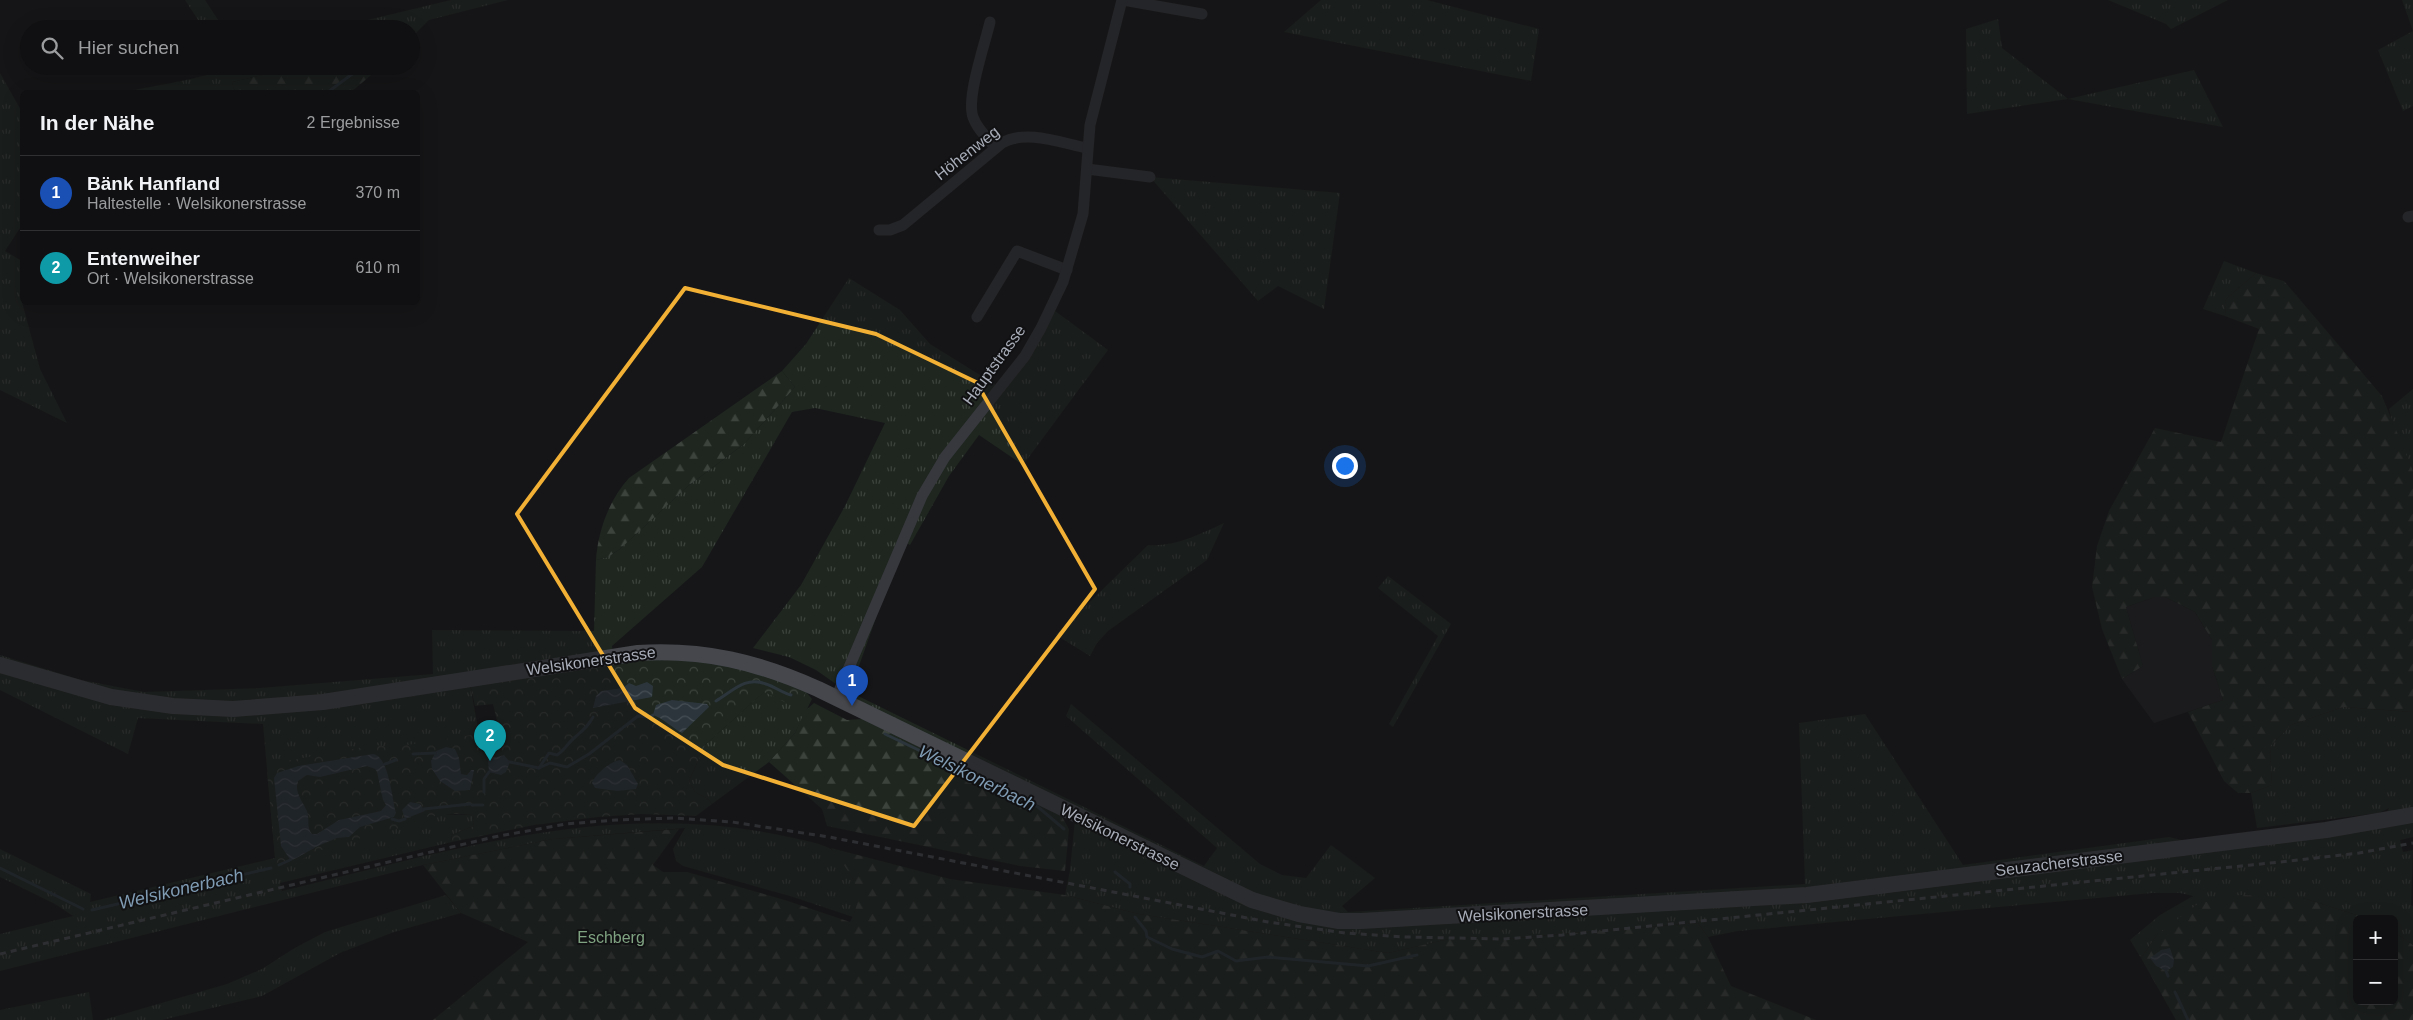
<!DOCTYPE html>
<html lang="de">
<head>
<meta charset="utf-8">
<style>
	body { margin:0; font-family:Helvetica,sans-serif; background:#19191b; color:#f1f3f6 }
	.controls { position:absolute; right:15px; bottom:15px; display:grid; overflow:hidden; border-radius:8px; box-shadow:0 5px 20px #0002 }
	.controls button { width:45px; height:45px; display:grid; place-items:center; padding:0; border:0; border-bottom:1px solid #303032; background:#101012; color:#f1f3f6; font:25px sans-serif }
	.you { position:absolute; left:1344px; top:465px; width:18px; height:18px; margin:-12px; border:4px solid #fff; border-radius:50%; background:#1a73e8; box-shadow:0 0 0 8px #1a73e833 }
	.badge { display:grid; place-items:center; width:32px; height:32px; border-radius:50%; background:#b45309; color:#fff; font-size:16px; font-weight:700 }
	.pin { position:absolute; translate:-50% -41px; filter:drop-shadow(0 1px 2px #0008) }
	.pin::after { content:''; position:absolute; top:26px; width:18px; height:15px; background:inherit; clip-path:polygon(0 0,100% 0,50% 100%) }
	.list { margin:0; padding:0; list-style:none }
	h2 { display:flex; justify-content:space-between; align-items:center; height:65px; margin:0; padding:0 20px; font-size:21px }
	h2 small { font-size:16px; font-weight:400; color:#9c9d9f }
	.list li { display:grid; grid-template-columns:32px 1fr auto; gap:15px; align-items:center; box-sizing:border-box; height:75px; padding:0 20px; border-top:1px solid #303032 }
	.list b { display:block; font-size:19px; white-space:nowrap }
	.list p { margin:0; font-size:16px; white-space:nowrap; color:#9c9d9f }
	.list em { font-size:16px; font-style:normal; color:#9c9d9f }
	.icon { flex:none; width:28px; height:28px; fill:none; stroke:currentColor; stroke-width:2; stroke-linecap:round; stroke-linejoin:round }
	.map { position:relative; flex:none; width:2413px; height:1020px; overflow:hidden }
	.search { position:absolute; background:#101012; box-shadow:0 5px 20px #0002; left:20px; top:20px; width:400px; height:55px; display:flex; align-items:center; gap:12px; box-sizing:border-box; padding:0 18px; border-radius:28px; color:#9c9d9f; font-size:19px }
	.panel { position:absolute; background:#101012; box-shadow:0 5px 20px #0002; left:20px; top:90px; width:400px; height:215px; border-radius:8px }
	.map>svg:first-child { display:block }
	.built { fill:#222225 }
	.grass { fill:url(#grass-tufts) }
	.forest { fill:url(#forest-firs) }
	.park { fill:url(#park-crowns) }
	.water { fill:url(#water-waves); fill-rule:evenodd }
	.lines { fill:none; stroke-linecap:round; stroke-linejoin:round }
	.stream { stroke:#2c353c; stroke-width:3 }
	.minor { stroke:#37383d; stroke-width:11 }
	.secondary { stroke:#45474d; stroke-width:16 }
	.rail { stroke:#4a4c52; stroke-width:3; stroke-dasharray:6 5; stroke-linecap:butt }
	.marked { fill:none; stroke:#f2b134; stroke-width:4; stroke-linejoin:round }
	.labels { text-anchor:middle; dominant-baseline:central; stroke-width:4; stroke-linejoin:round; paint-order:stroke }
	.street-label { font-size:16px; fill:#a8adb8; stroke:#111113 }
	.park-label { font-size:16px; fill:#7fa381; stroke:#111113 }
	.water-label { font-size:18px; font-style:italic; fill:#7f9bb3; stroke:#111113 }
</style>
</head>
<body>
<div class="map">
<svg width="2413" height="1020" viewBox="0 0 2413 1020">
	<defs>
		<pattern id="grass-tufts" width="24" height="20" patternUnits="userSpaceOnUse" patternTransform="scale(1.25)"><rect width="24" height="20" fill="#1e261f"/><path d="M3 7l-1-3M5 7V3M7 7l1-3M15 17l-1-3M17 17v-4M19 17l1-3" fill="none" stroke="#3c433d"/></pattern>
		<pattern id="forest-firs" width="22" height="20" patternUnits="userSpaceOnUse" patternTransform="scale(1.25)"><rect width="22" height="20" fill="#1e261f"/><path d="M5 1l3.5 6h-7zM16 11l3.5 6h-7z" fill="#3c433d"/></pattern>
		<pattern id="park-crowns" width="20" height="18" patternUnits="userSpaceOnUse" patternTransform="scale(1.25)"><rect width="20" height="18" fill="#1e261f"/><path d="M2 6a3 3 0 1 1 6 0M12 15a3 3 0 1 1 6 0" fill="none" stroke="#3c433d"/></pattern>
		<pattern id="water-waves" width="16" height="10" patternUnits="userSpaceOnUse" patternTransform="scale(1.25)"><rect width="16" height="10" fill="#2c353c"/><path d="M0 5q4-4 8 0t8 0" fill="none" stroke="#485056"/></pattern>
	</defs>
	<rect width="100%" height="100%" fill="#161618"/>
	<path class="built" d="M2155 597H2165L2195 612 2212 640V666L2223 700 2154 723 2122 679 2143 666 2126 607Z"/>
	<g class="grass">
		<path d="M185 0H205L224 29H204Z"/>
		<path d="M451 0H508L429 20 411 38V29H330Z"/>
		<path d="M1321 0H1427L1539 29 1531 81 1284 32Z"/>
		<path d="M2108 0H2228L2171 29 2166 24Z"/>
		<path d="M2402 0H2413V106L2403 111 2378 50 2413 31Z"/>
		<path d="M1998 19 2002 48 2068 99 2194 70 2223 127 2068 99 1967 114 1966 29Z"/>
		<path d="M228 66H301L232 82 235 92H125C145 87 217 77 228 66Z"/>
		<path d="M0 73 22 112V225L5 251 22 261V302L40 369 67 423 0 390Z"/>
		<path d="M1150 177 1340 193 1324 309 1278 286 1258 301Z"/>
		<path d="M2224 261 2256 273 2226 299 2225 316 2203 309Z"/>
		<path d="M849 278 900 310 930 344 1001 388 1051 308 1108 350 1023 465 979 435 949 476 910 545 903 541 853 683 854 694 1204 866 1217 848 1066 716 1071 704 1260 864 1282 875 1306 878 1331 845 1375 878 1342 906 1348 912 1805 884 1799 723 1865 714 1963 865 2169 837 2202 845 2386 814 2389 808 2379 813 2257 828 2251 793 2272 785 2270 746 2291 725 2343 707 2413 712V837L2400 840 2403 852 2413 850 2411 905 2413 906V945L2394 932V919H2369L2303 898 2157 935 2141 958 2130 940 2160 915 2193 896 2180 893H2152L1738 931 1708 937 1698 923 1503 939H1449L1388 953 1139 914 1065 895 1070 870 1076 810 863 703 816 670 789 657 753 648 801 585 845 506 885 423 815 408 792 412 702 567 612 646 613 656 469 679 479 734 419 815H473L474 826 451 835 452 842 280 883 282 891C453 850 612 798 789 837 802 840 817 842 829 848 840 853 857 883 859 895 860 901 855 910 853 917L790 896 683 866 676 861 673 849 685 828 553 839 423 865 0 971V934L73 916 55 904 0 877V849L91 894 90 902 275 858 263 724 138 718 128 754 0 690V655L81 680 144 692 260 688 433 674 432 630 594 631 596 560 608 557 620 549 688 486 744 444 795 387 782 371 806 344Z"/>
		<path d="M2413 389V471L2394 429 2389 409Z"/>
		<path d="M1224 523 1207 560 1108 631 1097 643 1090 656 1056 635 1148 545C1175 547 1200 534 1224 523Z"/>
		<path d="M1388 576 1451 624 1393 727 1389 724 1438 636 1378 588Z"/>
		<path d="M778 679 806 692 812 699 795 733 769 762 712 804 708 799 695 792 689 781 705 745Z"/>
		<path d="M446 895 461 913 394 932 340 953 262 996 162 1020H103L227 984 262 969 293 949 325 932Z"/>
		<path d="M89 992 93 1020H0V1010Z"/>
	</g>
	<g class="forest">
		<path d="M301 66H382L351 92H235L232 82Z"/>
		<path d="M2256 273 2284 281 2382 396 2413 471V712L2343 707 2291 725 2270 746 2272 785 2251 793H2238L2224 781 2188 712 2223 700 2212 666V640L2195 612 2165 597H2155L2126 607 2143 666 2122 679 2102 629 2092 587 2097 546 2109 511 2155 428 2221 442 2259 329 2225 316 2226 299Z"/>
		<path d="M782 371 795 387 744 444 688 486 620 549 608 557 596 560C598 531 609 500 629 478Z"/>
		<path d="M814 703 847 720 862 719 1061 815 1069 829 1065 871 1020 866 827 826 822 809 769 762 795 733 805 711Z"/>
		<path d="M679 829 653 865 663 872H687L788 901 850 922C868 889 850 874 831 848L950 879 1065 895 1139 914 1388 953 1449 939H1503L1698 923 1708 937 1731 986 1816 1020H433L528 942 461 913 423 865 553 839Z"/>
		<path d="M2240 895 2303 898 2369 919H2357V1001H2394V932L2413 945V1020H2176L2141 958 2157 935 2199 903Z"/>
	</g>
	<path class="park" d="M613 656 675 658 745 668 806 692 797 708 764 692 705 745 689 781 695 792 708 799 712 804 696 816 642 814 598 817 534 825 452 842 451 835 474 826 473 815 455 814 426 817 394 830 340 843 311 854 297 863 276 866 267 772 280 762 375 745 394 747 478 734V728L498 725 493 704 475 706 469 679Z"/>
	<g class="water">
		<path d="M647 682 653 686 652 697 593 708 596 696 601 691 623 688 629 683 636 686Z"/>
		<path d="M672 700 707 704 709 707 682 733C671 727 663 718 653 715L656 705Z"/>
		<path d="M446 747 455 749 459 758 461 774 467 775 471 770H474L470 790 455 791 440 781 432 769 431 761 436 751Z"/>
		<path d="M373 754C389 756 392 799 396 813L394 817 360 827 349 837 337 838 318 846 291 861 281 846 274 778 277 773 298 766ZM367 766 375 769 377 772 383 800 386 805 381 811 339 820 317 834H312C306 827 310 819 307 811 303 802 294 792 298 781L307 775 320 777Z"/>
		<path d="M504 755 510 762 506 772 501 775 489 772 488 760Z"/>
		<path d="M620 760 627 765 638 784 636 789 617 791 595 788 592 783C595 774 611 761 620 760Z"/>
		<path d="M410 802 420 804 425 811 405 819 402 810Z"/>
		<path d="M2170 948 2174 960 2173 967 2166 971 2156 966 2150 958 2161 950Z"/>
	</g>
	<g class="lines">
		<g class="stream">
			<path d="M328 92 363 66"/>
			<path d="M716 701C733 691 745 676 766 684 775 687 783 693 791 695"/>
			<path d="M885 734 1038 807 1064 829"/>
			<path d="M413 754 435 753"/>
			<path d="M510 762 539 768 550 763 567 767 589 754 638 716 650 717 653 715"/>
			<path d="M385 764 396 760"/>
			<path d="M539 768 549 753 557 755C565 750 567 744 574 738 582 731 588 727 593 717"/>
			<path d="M484 792V779L489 772"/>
			<path d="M472 805H483"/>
			<path d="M424 809 470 804"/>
			<path d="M392 819 399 821 405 819"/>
			<path d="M279 865 290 860"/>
			<path d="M0 868 83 909"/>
			<path d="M1115 872 1130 884V887"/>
			<path d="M92 910 271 868"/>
			<path d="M1135 917 1146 931 1147 937 1172 949 1202 957 1218 951 1236 961 1268 957 1368 966 1417 955"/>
			<path d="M2166 971 2168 976"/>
			<path d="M2175 992 2188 1020"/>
		</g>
		<g class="minor">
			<path d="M1123 0 1202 14"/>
			<path d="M990 22C985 44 966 98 973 117 977 129 988 139 996 148"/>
			<path d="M1087 169 1150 177"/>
			<path d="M2408 217 2413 216"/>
			<path d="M879 230H890L903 225 1002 143C1026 129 1061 143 1087 148"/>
			<path d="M977 317 1017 251 1067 270"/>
			<path d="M836 698 922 496 945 457 1025 356 1041 328 1063 282 1083 214 1090 125 1122 0"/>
		</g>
		<path class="secondary" d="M0 665 111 697 173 706 233 709 323 702 638 653C704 649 758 662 818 689L1252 900 1299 914 1339 921H1361L1807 895 2326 830 2413 815"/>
		<path class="rail" d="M0 954 494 837 566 824 616 820 673 818 732 822 829 837 1268 922 1345 933 1405 937 1503 939 1562 935 2290 861 2359 853 2413 843"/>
	</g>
	<path d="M0 0H2413V1020H0ZM685 288 876 334 976 382 1095 589 914 826 723 765 635 708 517 514Z" fill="#161618" fill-opacity=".55" fill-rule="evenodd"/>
	<path class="marked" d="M685 288 876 334 976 382 1095 589 914 826 723 765 635 708 517 514Z"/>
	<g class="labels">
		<g class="street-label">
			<text transform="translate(967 153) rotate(-38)">Höhenweg</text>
			<text transform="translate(994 365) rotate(-54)">Hauptstrasse</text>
			<text transform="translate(591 661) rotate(-8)">Welsikonerstrasse</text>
			<text transform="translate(1120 837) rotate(26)">Welsikonerstrasse</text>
			<text transform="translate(2059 863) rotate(-7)">Seuzacherstrasse</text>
			<text transform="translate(1523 913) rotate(-3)">Welsikonerstrasse</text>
		</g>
		<g class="park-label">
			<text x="611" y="937">Eschberg</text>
		</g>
		<g class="water-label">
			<text transform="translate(977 778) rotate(26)">Welsikonerbach</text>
			<text transform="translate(181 889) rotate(-13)">Welsikonerbach</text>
		</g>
	</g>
</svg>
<div class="controls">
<button>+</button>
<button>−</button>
</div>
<div class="you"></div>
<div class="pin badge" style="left:852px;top:706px;background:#1a4fb4">1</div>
<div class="pin badge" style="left:490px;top:761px;background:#0f9aa8">2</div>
<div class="search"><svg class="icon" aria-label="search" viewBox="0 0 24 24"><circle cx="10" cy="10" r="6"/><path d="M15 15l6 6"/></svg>Hier suchen</div>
<section class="panel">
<h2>In der Nähe<small>2 Ergebnisse</small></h2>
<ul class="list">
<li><span class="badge" style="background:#1a4fb4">1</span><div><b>Bänk Hanfland</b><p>Haltestelle · Welsikonerstrasse</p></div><em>370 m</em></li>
<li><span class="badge" style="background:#0f9aa8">2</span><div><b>Entenweiher</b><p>Ort · Welsikonerstrasse</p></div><em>610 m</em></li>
</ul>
</section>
</div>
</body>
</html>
